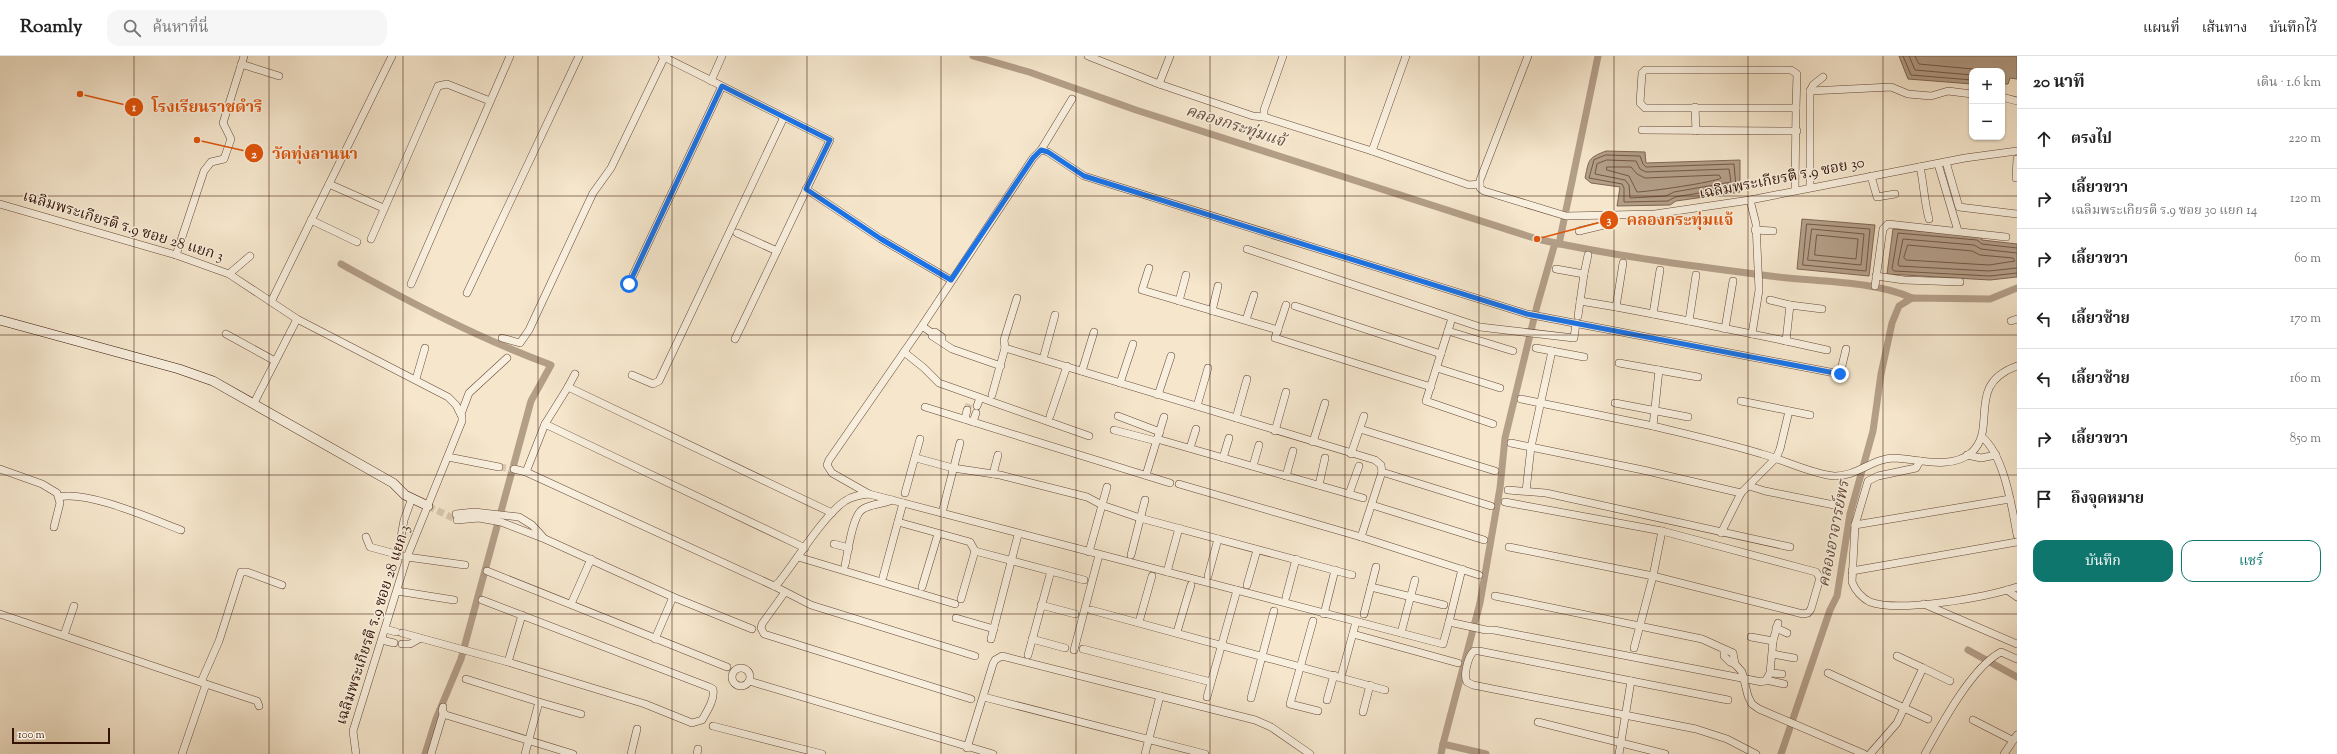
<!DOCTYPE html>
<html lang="th">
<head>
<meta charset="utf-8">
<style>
	body { margin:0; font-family:"Sorts Mill Goudy","Noto Serif Thai",serif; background:#f6f6f6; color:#222 }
	.controls { position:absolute; right:12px; top:12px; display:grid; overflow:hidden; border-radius:8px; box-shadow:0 1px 3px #0004 }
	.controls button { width:36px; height:36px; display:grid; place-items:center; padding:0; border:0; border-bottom:1px solid #e0e0e0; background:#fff; color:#222; font:20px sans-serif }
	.scale { position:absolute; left:12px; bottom:10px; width:98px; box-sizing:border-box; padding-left:4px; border:2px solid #341204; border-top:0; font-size:11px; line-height:14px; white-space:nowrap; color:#341204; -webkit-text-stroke:3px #f8efde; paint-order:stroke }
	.stop { position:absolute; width:12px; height:12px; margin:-9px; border:3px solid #1a73e8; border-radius:50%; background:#fff }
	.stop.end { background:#1a73e8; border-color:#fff; box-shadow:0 1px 4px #0008 }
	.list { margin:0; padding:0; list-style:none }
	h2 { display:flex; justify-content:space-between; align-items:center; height:52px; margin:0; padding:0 16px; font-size:17px }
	h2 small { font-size:13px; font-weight:400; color:#767676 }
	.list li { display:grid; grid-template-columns:26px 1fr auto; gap:12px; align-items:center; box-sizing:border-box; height:60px; padding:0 16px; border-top:1px solid #e0e0e0 }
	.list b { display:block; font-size:15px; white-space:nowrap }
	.list p { margin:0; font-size:13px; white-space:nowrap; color:#767676 }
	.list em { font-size:13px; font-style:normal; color:#767676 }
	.actions { display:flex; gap:8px; padding:12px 16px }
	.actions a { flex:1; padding:9px 0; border:1px solid #0f766e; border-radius:12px; text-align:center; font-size:14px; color:#0f766e }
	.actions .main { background:#0f766e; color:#fff }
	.icon { flex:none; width:22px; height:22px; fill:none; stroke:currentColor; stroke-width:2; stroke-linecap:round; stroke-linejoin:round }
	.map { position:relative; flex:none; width:2017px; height:698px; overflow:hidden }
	header { display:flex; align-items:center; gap:24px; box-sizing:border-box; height:56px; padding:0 20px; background:#fff; border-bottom:1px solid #e0e0e0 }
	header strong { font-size:19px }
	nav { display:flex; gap:22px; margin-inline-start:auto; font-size:14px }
	.search { width:280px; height:36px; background:#f6f6f6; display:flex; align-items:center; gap:10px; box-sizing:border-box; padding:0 14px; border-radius:12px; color:#767676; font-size:15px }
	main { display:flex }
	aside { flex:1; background:#fff }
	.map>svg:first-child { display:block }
	.water { fill:#b39e88; stroke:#806653 }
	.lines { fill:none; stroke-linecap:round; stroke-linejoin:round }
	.shore { stroke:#745846; stroke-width:1 }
	.canal { stroke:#b39e88; stroke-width:7 }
	.street-tunnel { stroke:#d8c6ae; stroke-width:7; stroke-dasharray:7 3.5; stroke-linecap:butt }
	.street-casing { stroke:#644736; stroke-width:8 }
	.secondary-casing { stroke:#341204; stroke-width:10 }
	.street { stroke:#f8efde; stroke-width:7 }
	.secondary { stroke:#f8efde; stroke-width:9 }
	.route { stroke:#1a73e8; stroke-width:5 }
	.grid { fill:none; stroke:#341204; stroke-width:1; stroke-opacity:0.55 }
	.labels { text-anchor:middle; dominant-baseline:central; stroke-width:3; stroke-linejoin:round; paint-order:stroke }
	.street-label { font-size:15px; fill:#341204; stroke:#f8efde }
	.water-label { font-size:16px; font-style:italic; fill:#674a39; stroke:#f8efde }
	.leader { fill:none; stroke:#df550c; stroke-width:1.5 }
	.callout-dot { fill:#df550c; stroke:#f8efde; stroke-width:1.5 }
	.mark-label { font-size:12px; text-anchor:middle; font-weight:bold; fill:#fff }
	.callout-label { font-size:16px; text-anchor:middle; font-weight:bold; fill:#df550c; stroke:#f8efde; stroke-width:3; stroke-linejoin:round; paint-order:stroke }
</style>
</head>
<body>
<header>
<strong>Roamly</strong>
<div class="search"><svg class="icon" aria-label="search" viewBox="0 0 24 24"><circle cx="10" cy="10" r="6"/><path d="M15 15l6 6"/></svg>ค้นหาที่นี่</div>
<nav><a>แผนที่</a><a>เส้นทาง</a><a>บันทึกไว้</a></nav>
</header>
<main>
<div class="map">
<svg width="2017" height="698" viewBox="0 0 2017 698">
	<rect width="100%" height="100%" fill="#f5e6cc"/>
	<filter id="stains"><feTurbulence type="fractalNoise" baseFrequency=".005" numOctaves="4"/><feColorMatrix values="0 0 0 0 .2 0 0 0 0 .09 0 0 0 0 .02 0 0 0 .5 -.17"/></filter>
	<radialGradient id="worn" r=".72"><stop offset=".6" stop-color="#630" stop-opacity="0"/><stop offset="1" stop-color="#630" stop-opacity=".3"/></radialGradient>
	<g class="water">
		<path d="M1899 0H2017V23L2010 22 2008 28H2002V15H1972V28L1908 23Z"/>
		<path d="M1606 95 1645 96 1646 107 1740 104V136L1676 145 1670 149 1617 150 1620 131 1591 127 1585 122C1589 103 1588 102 1606 95Z"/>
		<path d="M1802 163 1875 169 1869 220 1797 213Z"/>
		<path d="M1893 173 1981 180 1982 184 2017 188V221L1990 224 1887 218Z"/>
	</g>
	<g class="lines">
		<g class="shore">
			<path d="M1903 0 1911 19 1972 24"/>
			<path d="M1909 0 1915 14 1972 19"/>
			<path d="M1915 0 1919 8 1973 13 1980 15"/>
			<path d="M1606 99 1640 100 1643 108 1646 111 1734 108 1736 131 1675 141 1668 145 1624 146V132L1622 128 1589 122 1594 104Z"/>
			<path d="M1607 104 1636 105 1640 113 1646 116 1729 113 1731 126 1674 136 1666 140 1630 142 1629 129 1625 124 1595 118 1597 108Z"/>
			<path d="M1607 111H1631L1637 118 1645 122 1719 119 1721 122C1717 126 1646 136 1637 136L1629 120 1607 114Z"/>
			<path d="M1807 168 1870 173 1866 215 1803 209Z"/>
			<path d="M1812 173 1864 178 1861 209 1808 204Z"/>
			<path d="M1817 179 1858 183 1856 203 1815 199Z"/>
			<path d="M1908 189 1972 195 1980 199 2013 202 2015 205 1989 209 1906 204 1904 202Z"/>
			<path d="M2017 192 1982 188 1977 184 1898 177 1892 213 1894 215 1990 220 2017 217"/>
			<path d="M2017 197 1981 193 1974 189 1903 183 1898 208 1899 210 1989 215 2017 212"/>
		</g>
		<g class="canal">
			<path d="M973 0 1029 16 1136 54 1537 183C1613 200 1692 210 1770 220 1814 226 1873 224 1912 242"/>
			<path d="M1559 188 1598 0"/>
			<path d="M341 208C409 246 478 282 551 309L531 345 461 603 436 663 425 698"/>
			<path d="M1968 594 2017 621"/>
			<path d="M1443 688 1480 547 1500 432 1505 382 1537 250 1555 187"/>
			<path d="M1441 698 1443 688 1486 698"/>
			<path d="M1781 698 1830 554 1837 540 1850 458 1873 375 1881 318 1892 267 1899 250 1912 242 1990 243 2017 232"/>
		</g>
		<g class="street-tunnel">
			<path d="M967 354 969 348"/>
			<path d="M499 411 514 413"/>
			<path d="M428 450 457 464"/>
		</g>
		<g class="street-casing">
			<g id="street">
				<path d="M662 0 830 84 735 283"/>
				<path d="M1088 0 1159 28 1253 60 1264 61 1372 95 1469 129 1480 128"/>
				<path d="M1528 0 1480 124V132L1484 135 1566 160 1655 158 1750 144 1965 102 2017 95"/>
				<path d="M241 8 279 20"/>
				<path d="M1645 14H1791L1797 18 1796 52H1645L1640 47 1642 17Z"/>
				<path d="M711 25 722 0"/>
				<path d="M1159 28 1170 0"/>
				<path d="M1810 35 1891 31 1908 38 1931 40 1948 35 1972 38"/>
				<path d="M2002 41 2017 45"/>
				<path d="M1695 51 1696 75"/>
				<path d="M1264 61V54L1283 0"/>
				<path d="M1642 74 1797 75"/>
				<path d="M1041 94 1072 43"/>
				<path d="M1372 95 1406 0"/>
				<path d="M1946 106 1959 151 2017 158"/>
				<path d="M1938 108 1958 175"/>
				<path d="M1920 111C1924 129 1924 145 1929 163"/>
				<path d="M1871 120 1877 141 1895 138"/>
				<path d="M2016 122 2017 103"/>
				<path d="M329 128 381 151"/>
				<path d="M1810 131V35L1813 29 1823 21"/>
				<path d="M806 133 881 183 951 224"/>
				<path d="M1795 134 1796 52"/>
				<path d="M1750 144 1756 168 1759 234 1752 278"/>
				<path d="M0 148 176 199 229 218 297 263 448 341 456 349 462 361V365L407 501 353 675 356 698"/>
				<path d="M311 164 357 186"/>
				<path d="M1755 174 1773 175"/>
				<path d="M1579 175 1604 169 1605 160"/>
				<path d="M737 177 777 195"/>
				<path d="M371 183 438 30 447 28 490 45"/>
				<path d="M1247 193 1480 271 1574 282 1576 267"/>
				<path d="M176 199 204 115 211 106 224 103 231 83 223 67 244 0"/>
				<path d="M1149 212 1142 234 1278 274"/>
				<path d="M1556 213 1584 218 1588 199"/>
				<path d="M229 218 250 200"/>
				<path d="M1876 220 1904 224 1960 226"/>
				<path d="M411 228 510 0"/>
				<path d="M629 228 722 30"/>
				<path d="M1875 230 1883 173 1888 168 2006 181"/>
				<path d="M467 237 579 0"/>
				<path d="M1179 245 1186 219"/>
				<path d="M1580 245 1616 251 1623 207"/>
				<path d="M271 246 392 0"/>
				<path d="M1286 249 1275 282 1431 331"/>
				<path d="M1790 249 1822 253"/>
				<path d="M1295 250 1441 298"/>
				<path d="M1616 251 1653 258 1660 214"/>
				<path d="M1212 255 1218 230"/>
				<path d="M1653 258 1689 265 1696 219"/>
				<path d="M1578 260 1584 218"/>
				<path d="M1452 262 1426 345 1493 368"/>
				<path d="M1246 264 1254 239"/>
				<path d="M1689 265 1786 285 1790 249 1770 244"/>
				<path d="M2011 265 2017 263"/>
				<path d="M922 270 932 277V280L952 293 1001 310"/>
				<path d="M1725 273 1733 225"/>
				<path d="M1448 275 1513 295"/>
				<path d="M932 277 935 276 942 281V284"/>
				<path d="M226 278 275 305"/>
				<path d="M502 282 520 287 529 274 593 137 611 112 665 0"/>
				<path d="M1786 285 1827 294"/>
				<path d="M1005 292 1375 404 1381 409 1382 416 1361 481"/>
				<path d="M1536 292 1584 301"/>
				<path d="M904 296 924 312 939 327 1089 380"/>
				<path d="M1043 303 1055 259"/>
				<path d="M1619 307 1698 321"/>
				<path d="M1437 312 1500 332"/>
				<path d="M1082 315 1094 276"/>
				<path d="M632 319 653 328 659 325 784 61"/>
				<path d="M416 323 425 292"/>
				<path d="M1120 327 1133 288"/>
				<path d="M568 331 575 318"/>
				<path d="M992 339 1005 292 1004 284 1017 242"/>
				<path d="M1158 339 1171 300"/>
				<path d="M1521 343 1653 370 1659 314"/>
				<path d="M1741 345 1810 359"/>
				<path d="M254 347 297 263"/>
				<path d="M1615 347 1688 361"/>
				<path d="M977 350 980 342"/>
				<path d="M1197 350 1208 312"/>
				<path d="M925 351 1170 427"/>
				<path d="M461 358 469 337 507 302"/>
				<path d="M1050 360 1067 310"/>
				<path d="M1118 360 1160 376"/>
				<path d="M1236 362 1247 323"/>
				<path d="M965 363 967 354"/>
				<path d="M973 366 976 357"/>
				<path d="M545 368 805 492"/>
				<path d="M1653 370C1690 379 1726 387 1762 398 1784 404 1812 418 1834 420 1856 421 1873 402 1894 402 1919 403 1950 414 1971 397 1999 372 1964 329 2017 310"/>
				<path d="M1360 373 1495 415"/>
				<path d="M1114 374 1156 385"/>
				<path d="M1275 375 1286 336"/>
				<path d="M1982 381C2004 399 2012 451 2017 479"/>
				<path d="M1157 383 1363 442"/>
				<path d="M1313 386 1325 347"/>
				<path d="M1511 387 1643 414 1741 437"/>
				<path d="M1190 392 1196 373"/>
				<path d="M1351 398 1364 360"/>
				<path d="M1967 399 1981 402 1996 399"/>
				<path d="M448 401 499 411"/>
				<path d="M916 402 953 412 1000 419 1087 441 1102 449 1140 462 1352 519"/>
				<path d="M1223 402 1229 382"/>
				<path d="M1920 405 1916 412 1878 420 1868 425 1855 469 1852 526C1855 534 1862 542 1870 546 1900 557 1986 541 2017 531"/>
				<path d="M1253 410 1259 389"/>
				<path d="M0 413 42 428 57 437 60 447 54 471"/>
				<path d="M514 413 526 416 774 530 811 549 975 600"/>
				<path d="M526 416 545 368 568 331 832 457"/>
				<path d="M1382 416 1491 450"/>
				<path d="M993 418 998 399"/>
				<path d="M1146 419 1164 361"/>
				<path d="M1286 420 1293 395"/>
				<path d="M1179 428 1361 481 1479 519"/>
				<path d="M1319 429 1325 402"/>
				<path d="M1749 430 1765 435 1839 450"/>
				<path d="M1508 434 1546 437 1790 491"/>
				<path d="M1526 435 1531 391 1552 295"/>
				<path d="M905 437 920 383"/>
				<path d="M869 438 832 417 827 409 829 404 922 270 1033 102 1041 94 1048 96 1084 120 1527 258 1840 318 1846 293"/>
				<path d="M1349 438 1359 410"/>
				<path d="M59 441C87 434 152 463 181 474"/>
				<path d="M1505 446 1662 475 1816 516 1820 522 1811 553 1808 557 1803 558 1653 520 1509 491"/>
				<path d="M1372 449 1484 484"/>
				<path d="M942 457 960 387"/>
				<path d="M456 458 474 456 519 461 532 469 543 481"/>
				<path d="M457 464 479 462 501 466 545 483 673 541 752 573"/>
				<path d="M898 466 970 486 975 495 1084 524"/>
				<path d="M1855 469 2010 443"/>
				<path d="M1721 477 1741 437 1776 402 1780 393 1789 355"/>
				<path d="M366 481 370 491 407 501 465 509"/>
				<path d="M401 481 404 464 412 442"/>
				<path d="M834 488 849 492"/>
				<path d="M1089 496 1107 431"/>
				<path d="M1131 499 1145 444"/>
				<path d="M798 501 955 548"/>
				<path d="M845 509C848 497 852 459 863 453 871 448 883 448 892 444"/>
				<path d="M487 515 727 611"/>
				<path d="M1852 515 2017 486"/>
				<path d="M1167 516 1179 472"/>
				<path d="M1208 520 1218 483"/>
				<path d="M883 521 903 447"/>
				<path d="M1247 529 1257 494"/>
				<path d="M774 530 779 526C796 505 824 459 845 445 852 440 860 439 869 438L1443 588 1449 566 1486 574H1494L1762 626 1766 624 1770 617 1773 585 1778 567"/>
				<path d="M922 531 938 478"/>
				<path d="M1371 531 1444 549"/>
				<path d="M2007 534 2017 541"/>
				<path d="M397 535 454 544"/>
				<path d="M785 536 762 568 761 572 764 578 971 643"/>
				<path d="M1495 540 1702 583 1733 597 1735 608"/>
				<path d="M1286 541 1296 503"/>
				<path d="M961 543 975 495"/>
				<path d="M571 548 591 503"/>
				<path d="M1924 548 2017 588"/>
				<path d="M1041 549 1075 558"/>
				<path d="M1091 554 1385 634"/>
				<path d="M0 558 206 628 182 698"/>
				<path d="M1324 558 1335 514"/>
				<path d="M1364 558 1376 511"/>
				<path d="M956 562 994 573"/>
				<path d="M1313 565 1290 648 1318 655"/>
				<path d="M1139 566 1152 520"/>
				<path d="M1449 566 1462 513"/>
				<path d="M1776 572 1787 577"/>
				<path d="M385 573 396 576"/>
				<path d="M1177 576 1191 529"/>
				<path d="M402 577 508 606 645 648 692 667 702 664C707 655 715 644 713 633L709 631 482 544"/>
				<path d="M1401 577 1415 524"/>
				<path d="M1353 578 1458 607"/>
				<path d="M64 579 74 550"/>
				<path d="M1751 581 1773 585"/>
				<path d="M655 583 673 541"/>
				<path d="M991 583 1018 479"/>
				<path d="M1032 583 1065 592"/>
				<path d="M382 584 394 587"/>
				<path d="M402 588H410L419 583"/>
				<path d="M1634 592 1653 520 1662 475"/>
				<path d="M1083 593 1211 626"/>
				<path d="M1074 594 1099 499"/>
				<path d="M1724 594V600L1730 606 1735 608 1742 616 1748 640 1752 648 1759 653 1864 698"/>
				<path d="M1773 598 1794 602"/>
				<path d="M1028 599 1051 515"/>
				<path d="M508 606 522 559"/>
				<path d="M1923 612 1950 625"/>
				<circle cx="741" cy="621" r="9"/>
				<path d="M1770 617 1782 618"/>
				<path d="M1828 617 1928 663"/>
				<path d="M1341 621 1356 566"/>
				<path d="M466 623 539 646 525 698"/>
				<path d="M1766 624 1784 628"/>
				<path d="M749 625 993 698"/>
				<path d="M201 626 219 585 241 516H247L282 529"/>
				<path d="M206 628 257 645 259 650"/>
				<path d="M984 641 1205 698"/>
				<path d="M1207 641 1237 534"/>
				<path d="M1251 642 1274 555"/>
				<path d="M1327 644 1334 619"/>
				<path d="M1728 644 1479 595H1474C1468 600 1463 620 1467 626L1473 629 1696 673 1727 683 1756 698"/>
				<path d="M539 646 581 658"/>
				<path d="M443 651 442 655 446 659 573 698"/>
				<path d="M1363 656 1370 629"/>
				<path d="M1973 664 2012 684"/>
				<path d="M1538 666 1665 698"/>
				<path d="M713 670 822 698"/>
				<path d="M967 692 993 608 995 604 1002 600 1255 664 1271 671 1310 698"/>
				<path d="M431 698 443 658"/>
				<path d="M631 698 637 673"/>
				<path d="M697 698 698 693"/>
				<path d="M1145 698 1160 640"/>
				<path d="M1619 698 1631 625"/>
				<path d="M1870 698 1897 667 1923 612 1897 600"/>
				<path d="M1925 698C1941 669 1972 611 2001 596L2017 603"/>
				<path d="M2004 698 2017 679"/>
			</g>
		</g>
		<g class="secondary-casing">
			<path id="secondary" d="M0 264 179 313 213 325 393 427 405 439 428 450"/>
		</g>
		<use href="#street" class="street"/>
		<use href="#secondary" class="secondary"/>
	</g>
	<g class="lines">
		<path class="route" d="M629 228 722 30 830 84 806 133 881 183 951 224 1033 102 1041 94 1048 96 1084 120 1527 258 1840 318"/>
	</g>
	<path class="grid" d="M134 0V698M269 0V698M403 0V698M538 0V698M672 0V698M807 0V698M941 0V698M1076 0V698M1210 0V698M1345 0V698M1479 0V698M1614 0V698M1748 0V698M1883 0V698M0 140H2017M0 279H2017M0 419H2017M0 558H2017"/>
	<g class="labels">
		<g class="street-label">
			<text transform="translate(1782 123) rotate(-11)">เฉลิมพระเกียรติ ร.9 ซอย 30</text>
			<text transform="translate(123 171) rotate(17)">เฉลิมพระเกียรติ ร.9 ซอย 28 แยก 3</text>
			<text transform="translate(374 569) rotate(-72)">เฉลิมพระเกียรติ ร.9 ซอย 28 แยก 3</text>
		</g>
		<g class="water-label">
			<text transform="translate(1235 71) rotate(18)">คลองกระทุ่มแจ้</text>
			<text transform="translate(1835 478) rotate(-79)">คลองอาจารย์พร</text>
		</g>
	</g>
	<path class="leader" d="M80 38L134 51M197 84L254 97M1537 183L1609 164"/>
	<g class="callout-dot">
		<circle cx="80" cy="38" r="4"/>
		<circle cx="197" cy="84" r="4"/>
		<circle cx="1537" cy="183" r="4"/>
		<circle cx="134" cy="51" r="10"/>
		<circle cx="254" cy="97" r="10"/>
		<circle cx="1609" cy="164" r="10"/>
	</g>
	<g class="mark-label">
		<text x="134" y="55">1</text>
		<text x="254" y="102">2</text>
		<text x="1609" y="168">3</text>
	</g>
	<g class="callout-label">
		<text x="207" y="56">โรงเรียนราชดำริ</text>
		<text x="315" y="103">วัดทุ่งลานนา</text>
		<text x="1680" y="169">คลองกระทุ่มแจ้</text>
	</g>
	<rect width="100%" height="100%" filter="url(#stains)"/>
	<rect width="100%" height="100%" fill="url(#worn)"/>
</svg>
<div class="controls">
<button>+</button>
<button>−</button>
</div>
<div class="scale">100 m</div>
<div class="stop" style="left:629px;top:228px"></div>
<div class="stop end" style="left:1840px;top:318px"></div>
</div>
<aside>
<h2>20 นาที<small>เดิน · 1.6 km</small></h2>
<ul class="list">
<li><svg class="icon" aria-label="ahead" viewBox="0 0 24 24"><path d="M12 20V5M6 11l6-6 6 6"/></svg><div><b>ตรงไป</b></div><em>220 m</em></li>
<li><svg class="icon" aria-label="right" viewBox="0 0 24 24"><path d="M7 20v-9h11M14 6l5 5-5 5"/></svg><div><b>เลี้ยวขวา</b><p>เฉลิมพระเกียรติ ร.9 ซอย 30 แยก 14</p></div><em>120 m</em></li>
<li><svg class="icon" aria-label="right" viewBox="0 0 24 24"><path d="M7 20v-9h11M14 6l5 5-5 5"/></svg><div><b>เลี้ยวขวา</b></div><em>60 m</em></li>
<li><svg class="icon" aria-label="left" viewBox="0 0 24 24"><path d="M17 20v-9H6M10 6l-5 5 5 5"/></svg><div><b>เลี้ยวซ้าย</b></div><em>170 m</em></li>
<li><svg class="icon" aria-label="left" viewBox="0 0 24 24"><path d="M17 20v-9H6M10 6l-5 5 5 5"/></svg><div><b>เลี้ยวซ้าย</b></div><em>160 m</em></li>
<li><svg class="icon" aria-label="right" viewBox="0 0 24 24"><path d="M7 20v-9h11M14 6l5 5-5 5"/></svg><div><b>เลี้ยวขวา</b></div><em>850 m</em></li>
<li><svg class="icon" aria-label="arrive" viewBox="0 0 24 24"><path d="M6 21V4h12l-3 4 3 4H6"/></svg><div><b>ถึงจุดหมาย</b></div></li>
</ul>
<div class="actions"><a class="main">บันทึก</a><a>แชร์</a></div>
</aside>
</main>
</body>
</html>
